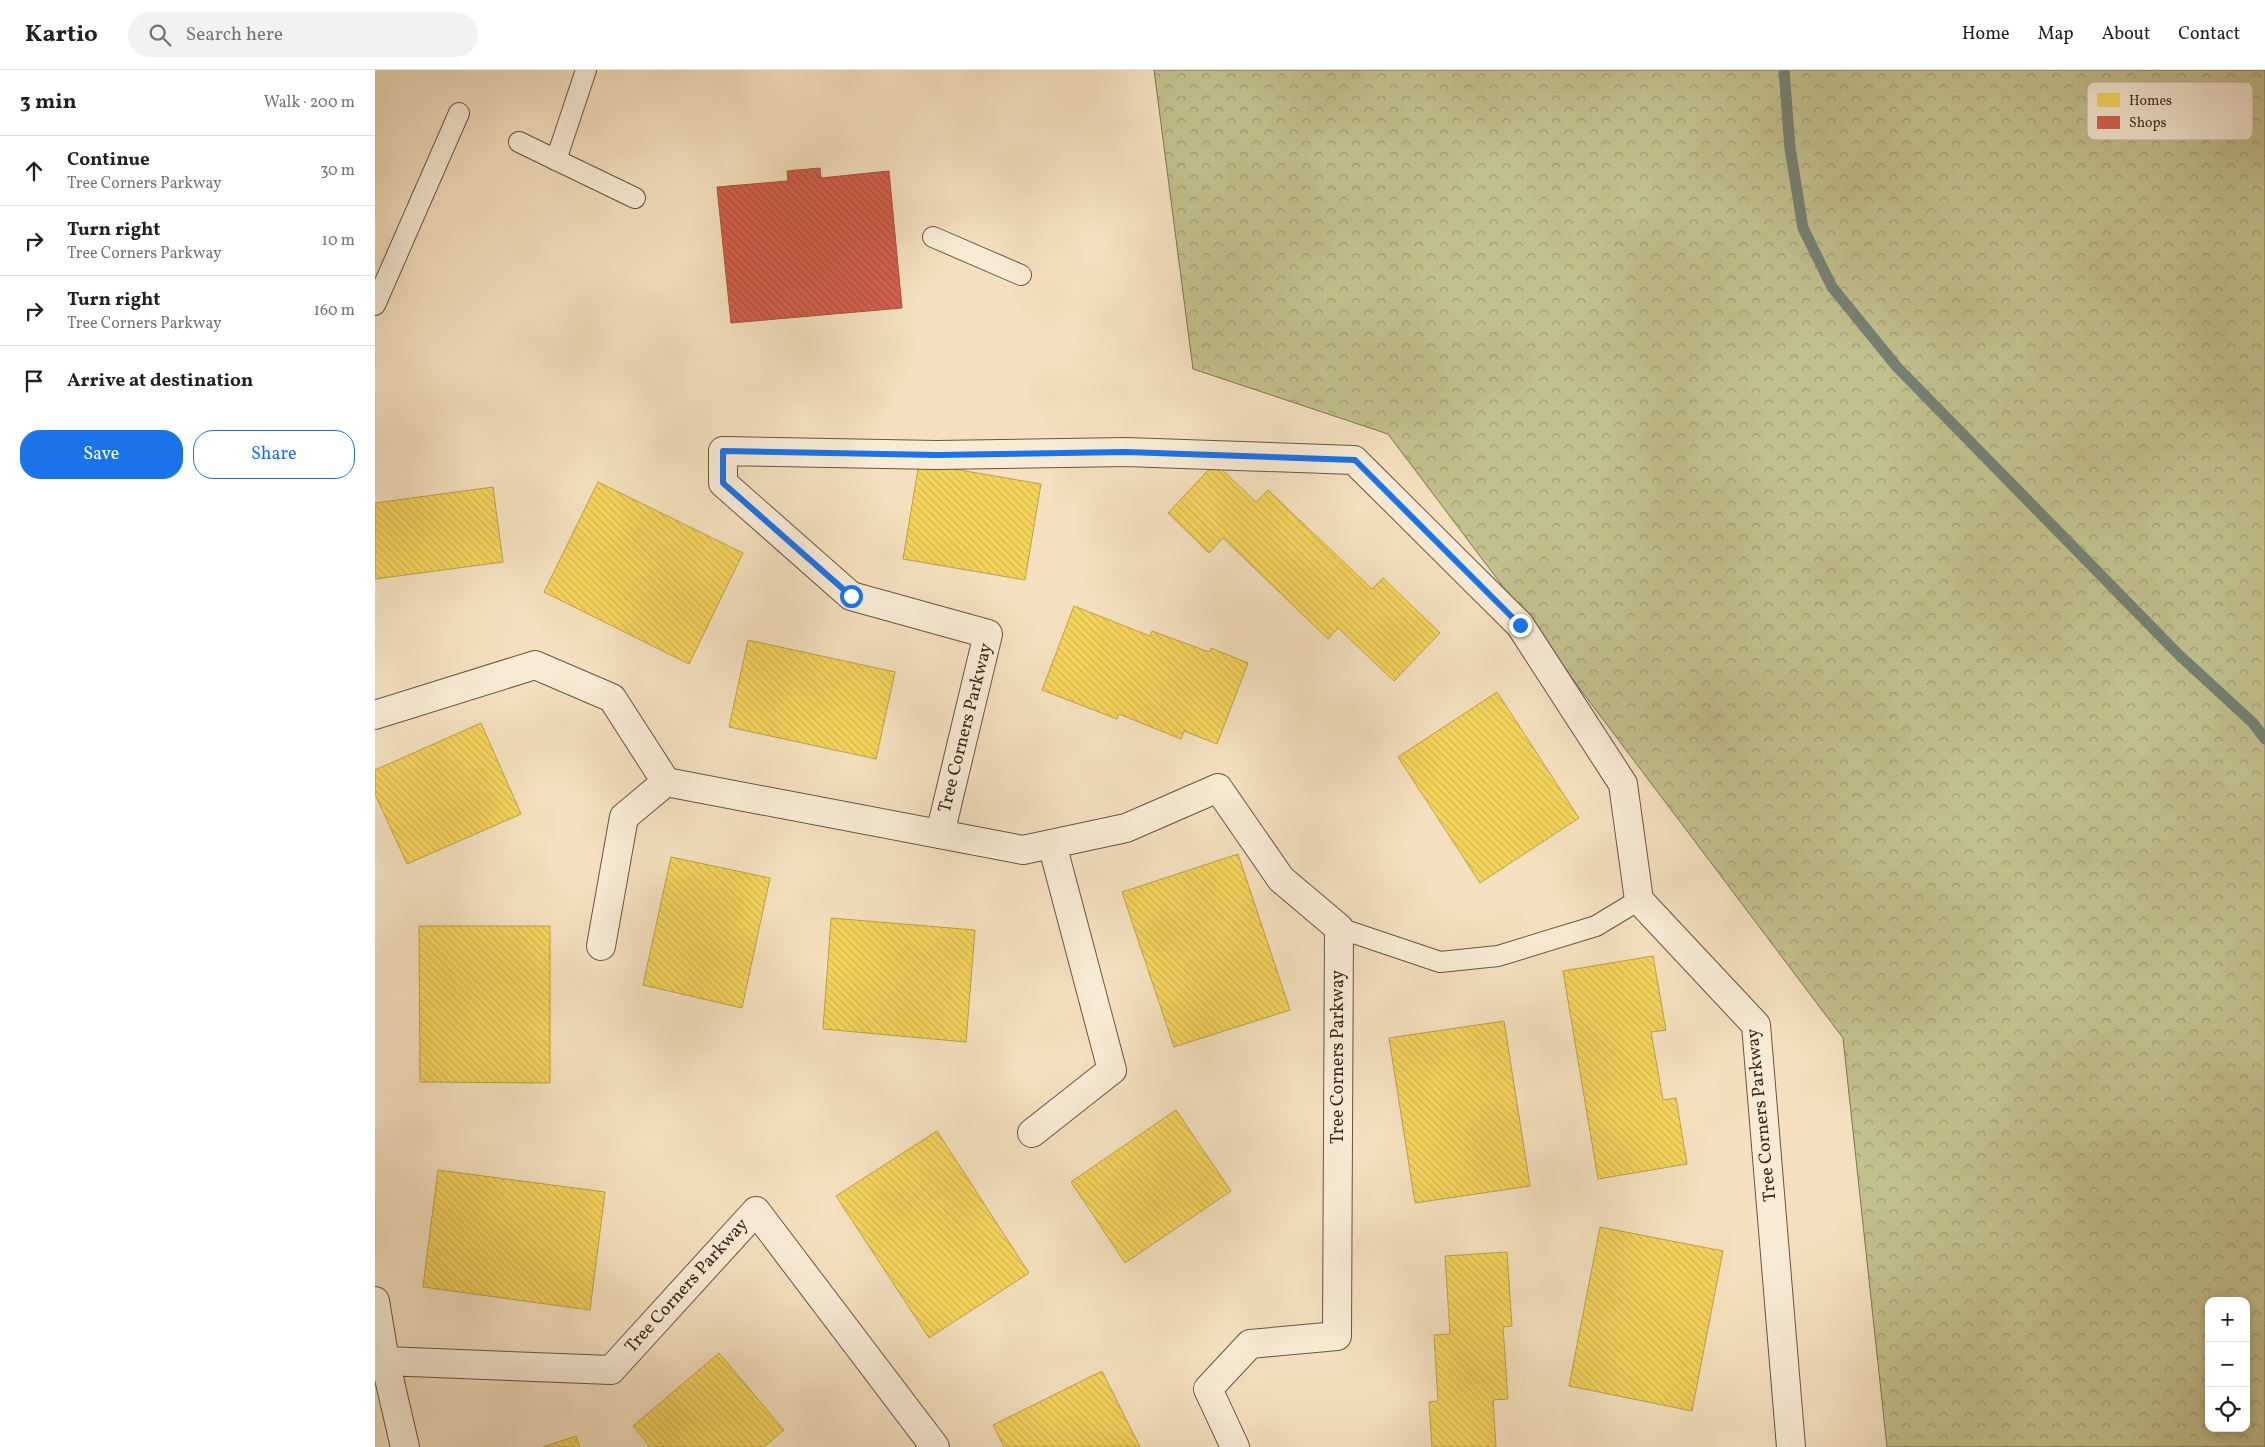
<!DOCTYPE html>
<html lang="en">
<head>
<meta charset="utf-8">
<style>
	body { margin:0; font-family:Vollkorn,serif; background:#f2f2f2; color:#202124 }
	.controls { position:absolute; right:15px; bottom:15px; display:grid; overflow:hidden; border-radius:10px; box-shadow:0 2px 8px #0003 }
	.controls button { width:45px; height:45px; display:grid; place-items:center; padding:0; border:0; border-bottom:1px solid #e0e0e0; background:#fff; color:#202124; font:25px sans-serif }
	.stop { position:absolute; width:15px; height:15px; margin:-11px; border:4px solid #1a73e8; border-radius:50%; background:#fff }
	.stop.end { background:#1a73e8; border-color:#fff; box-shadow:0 1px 5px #0008 }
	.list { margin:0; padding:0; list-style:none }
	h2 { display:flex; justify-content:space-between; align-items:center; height:65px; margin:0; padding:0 20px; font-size:21px }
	h2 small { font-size:16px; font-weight:400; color:#757577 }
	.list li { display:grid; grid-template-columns:32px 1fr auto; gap:15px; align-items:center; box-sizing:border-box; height:70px; padding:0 20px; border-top:1px solid #e0e0e0 }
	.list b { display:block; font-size:19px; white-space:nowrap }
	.list p { margin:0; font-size:16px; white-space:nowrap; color:#757577 }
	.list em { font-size:16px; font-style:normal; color:#757577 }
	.actions { display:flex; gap:10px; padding:15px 20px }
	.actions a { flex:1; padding:11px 0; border:1px solid #1a73e8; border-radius:20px; text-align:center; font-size:18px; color:#1a73e8 }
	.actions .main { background:#1a73e8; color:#fff }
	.icon { flex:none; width:28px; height:28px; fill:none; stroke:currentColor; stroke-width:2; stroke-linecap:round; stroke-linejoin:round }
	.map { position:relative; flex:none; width:1890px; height:1377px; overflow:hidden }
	header { display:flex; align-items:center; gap:30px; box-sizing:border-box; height:70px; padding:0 25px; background:#fff; border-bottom:1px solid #e0e0e0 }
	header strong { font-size:24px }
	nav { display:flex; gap:28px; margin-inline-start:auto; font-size:18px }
	.search { width:350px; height:45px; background:#f2f2f2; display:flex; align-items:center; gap:12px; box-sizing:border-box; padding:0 18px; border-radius:28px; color:#757577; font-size:19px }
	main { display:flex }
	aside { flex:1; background:#fff }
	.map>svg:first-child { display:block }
	.forest { fill:url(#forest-crowns); stroke:#7e7354; fill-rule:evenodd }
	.homes { fill:url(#homes-back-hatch); stroke:#bea049 }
	.shops { fill:url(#shops-back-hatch); stroke:#a84f3e }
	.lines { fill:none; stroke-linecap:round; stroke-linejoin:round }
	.stream { stroke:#758175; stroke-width:11 }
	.lane-casing { stroke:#695444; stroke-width:22 }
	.street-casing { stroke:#695444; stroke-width:30 }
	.lane { stroke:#f8ebd5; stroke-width:20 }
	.street { stroke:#f8ebd5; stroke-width:28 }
	.route { stroke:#1a73e8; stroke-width:6 }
	.labels { text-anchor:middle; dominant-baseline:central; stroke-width:5; stroke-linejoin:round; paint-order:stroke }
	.street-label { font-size:18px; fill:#3b261c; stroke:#f8ebd5 }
	.key { fill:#f8ebd5; stroke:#bfb09e; stroke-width:1 }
	.key-label { font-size:14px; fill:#3b261c }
</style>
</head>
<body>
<header>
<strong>Kartio</strong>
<div class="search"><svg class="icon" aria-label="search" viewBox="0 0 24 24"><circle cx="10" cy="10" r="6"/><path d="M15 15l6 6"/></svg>Search here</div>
<nav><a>Home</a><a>Map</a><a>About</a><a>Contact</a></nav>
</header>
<main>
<aside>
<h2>3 min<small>Walk · 200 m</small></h2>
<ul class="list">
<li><svg class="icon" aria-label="ahead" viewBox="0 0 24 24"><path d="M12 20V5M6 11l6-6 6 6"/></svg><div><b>Continue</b><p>Tree Corners Parkway</p></div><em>30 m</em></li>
<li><svg class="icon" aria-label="right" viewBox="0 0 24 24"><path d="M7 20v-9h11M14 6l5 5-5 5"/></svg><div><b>Turn right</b><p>Tree Corners Parkway</p></div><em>10 m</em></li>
<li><svg class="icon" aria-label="right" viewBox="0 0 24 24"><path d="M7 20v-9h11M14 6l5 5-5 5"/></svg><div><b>Turn right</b><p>Tree Corners Parkway</p></div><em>160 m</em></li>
<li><svg class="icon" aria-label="arrive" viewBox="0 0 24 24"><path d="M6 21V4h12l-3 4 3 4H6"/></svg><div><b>Arrive at destination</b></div></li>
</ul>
<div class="actions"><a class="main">Save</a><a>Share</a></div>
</aside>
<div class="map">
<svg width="1890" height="1377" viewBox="0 0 1890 1377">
	<defs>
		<pattern id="forest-crowns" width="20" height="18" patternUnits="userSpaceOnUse" patternTransform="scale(1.25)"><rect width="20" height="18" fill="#c2c08c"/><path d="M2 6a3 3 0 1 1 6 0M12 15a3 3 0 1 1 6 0" fill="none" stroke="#9f9c72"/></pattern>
		<pattern id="homes-back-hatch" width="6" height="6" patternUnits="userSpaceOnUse" patternTransform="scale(1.25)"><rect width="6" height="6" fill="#f6d55c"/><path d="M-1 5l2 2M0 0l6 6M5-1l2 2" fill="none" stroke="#d4b74f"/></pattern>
		<pattern id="shops-back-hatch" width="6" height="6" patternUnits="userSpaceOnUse" patternTransform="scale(1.25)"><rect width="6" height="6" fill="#d6604d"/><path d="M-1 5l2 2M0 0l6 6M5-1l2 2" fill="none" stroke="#af4f3f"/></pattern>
	</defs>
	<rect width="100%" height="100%" fill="#f4e0be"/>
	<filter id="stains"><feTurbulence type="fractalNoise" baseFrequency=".004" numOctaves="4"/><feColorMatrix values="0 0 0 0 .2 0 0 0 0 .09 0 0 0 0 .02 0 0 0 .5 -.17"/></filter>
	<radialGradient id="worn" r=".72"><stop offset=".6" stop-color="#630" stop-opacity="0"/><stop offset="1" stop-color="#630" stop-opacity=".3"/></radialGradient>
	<path class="forest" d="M779 0H1890V1377H1512L1468 968 1013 364 818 299ZM1834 1231H1871V1358H1834Z"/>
	<g class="homes">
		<path d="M544 393 666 414 650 510 528 489Z"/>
		<path d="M840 393 881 432 893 420 997 519 1008 508 1065 563 1019 611 963 558 953 569 848 468 834 483 793 443Z"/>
		<path d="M223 412 368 483 314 594 169 522Z"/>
		<path d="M118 417 128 492 0 509V433Z"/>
		<path d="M699 536 775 566 777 561 834 582 836 578 873 593 842 674 809 661 806 669 744 644 742 649 667 620Z"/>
		<path d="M373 570 520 602 501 689 354 657Z"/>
		<path d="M1122 622 1204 748 1105 813 1023 687Z"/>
		<path d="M106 653 146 744 32 794 0 724V700Z"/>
		<path d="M863 784 915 940 799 977 747 822Z"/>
		<path d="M296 787 395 808 367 938 268 915Z"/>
		<path d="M456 848 600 860 591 972 448 959Z"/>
		<path d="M44 856H175V1013L45 1012Z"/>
		<path d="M1278 886 1291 960 1276 962 1288 1030 1301 1028 1312 1094 1223 1109 1188 901Z"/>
		<path d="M1129 951 1155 1116 1040 1133 1014 968Z"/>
		<path d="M801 1040 856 1121 750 1193 696 1112Z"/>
		<path d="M562 1061 654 1203 554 1268 461 1126Z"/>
		<path d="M63 1100 230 1122 215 1240 48 1217Z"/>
		<path d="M1225 1157 1348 1181 1317 1341 1194 1316Z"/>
		<path d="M1132 1182 1137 1256 1128 1257 1133 1329 1118 1330 1121 1377H1057L1054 1332 1063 1331 1059 1265 1075 1264 1070 1186Z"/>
		<path d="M344 1283 409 1360 389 1377H275L258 1356Z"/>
		<path d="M727 1301 765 1377H629L618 1355Z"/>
		<path d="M201 1366 205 1377H168Z"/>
	</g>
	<path class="shops" d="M445 98 446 108 514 101 527 238 356 253 342 117 413 111 412 101Z"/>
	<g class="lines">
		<path class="stream" d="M1409 0 1415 78 1428 158 1457 217 1522 297 1804 585 1878 653 1890 669"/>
		<g class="lane-casing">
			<g id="lane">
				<path d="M144 72 260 128"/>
				<path d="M181 90 211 0"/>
				<path d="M558 167 646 205"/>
				<path d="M0 235 84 43"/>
				<path d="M964 858 1065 892 1123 886 1221 856 1264 830"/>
			</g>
		</g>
		<g class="street-casing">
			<g id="street">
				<path d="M0 645 160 595 237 628 291 712 648 780 751 758 843 718 906 809 964 858 962 1266 875 1274 833 1319 860 1377"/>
				<path d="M565 764 613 564 476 526 348 413V381L562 385 751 382 979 390 1145 555 1248 714 1264 830 1381 955 1416 1377"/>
				<path d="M226 876 249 747 291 712"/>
				<path d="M657 1063 737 1000 677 774"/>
				<path d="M0 1231 10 1291"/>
				<path d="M30 1377 10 1291 236 1300 381 1141 560 1377"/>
			</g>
		</g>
		<use href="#lane" class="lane"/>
		<use href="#street" class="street"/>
	</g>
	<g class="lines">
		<path class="route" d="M476 526 348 413V381L562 385 751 382 980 390 1145 555"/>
	</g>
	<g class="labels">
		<g class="street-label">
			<text transform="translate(591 658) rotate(-76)">Tree Corners Parkway</text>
			<text transform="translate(963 987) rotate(-90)">Tree Corners Parkway</text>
			<text transform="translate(1387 1045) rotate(-96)">Tree Corners Parkway</text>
			<text transform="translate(312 1216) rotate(-48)">Tree Corners Parkway</text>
		</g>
	</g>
	<rect x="1712" y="12" width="166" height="58" rx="8" class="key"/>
	<rect x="1722" y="23" width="23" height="14" fill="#f6d55c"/>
	<rect x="1722" y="46" width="23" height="13" fill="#d6604d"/>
	<g class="key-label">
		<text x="1754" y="35">Homes</text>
		<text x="1754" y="57">Shops</text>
	</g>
	<rect width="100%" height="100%" filter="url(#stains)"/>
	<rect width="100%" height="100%" fill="url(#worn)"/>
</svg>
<div class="controls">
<button>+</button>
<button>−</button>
<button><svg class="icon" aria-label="locate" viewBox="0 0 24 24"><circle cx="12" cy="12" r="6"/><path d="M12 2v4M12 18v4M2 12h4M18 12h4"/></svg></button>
</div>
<div class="stop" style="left:476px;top:526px"></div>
<div class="stop end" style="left:1145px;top:555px"></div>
</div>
</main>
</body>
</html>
